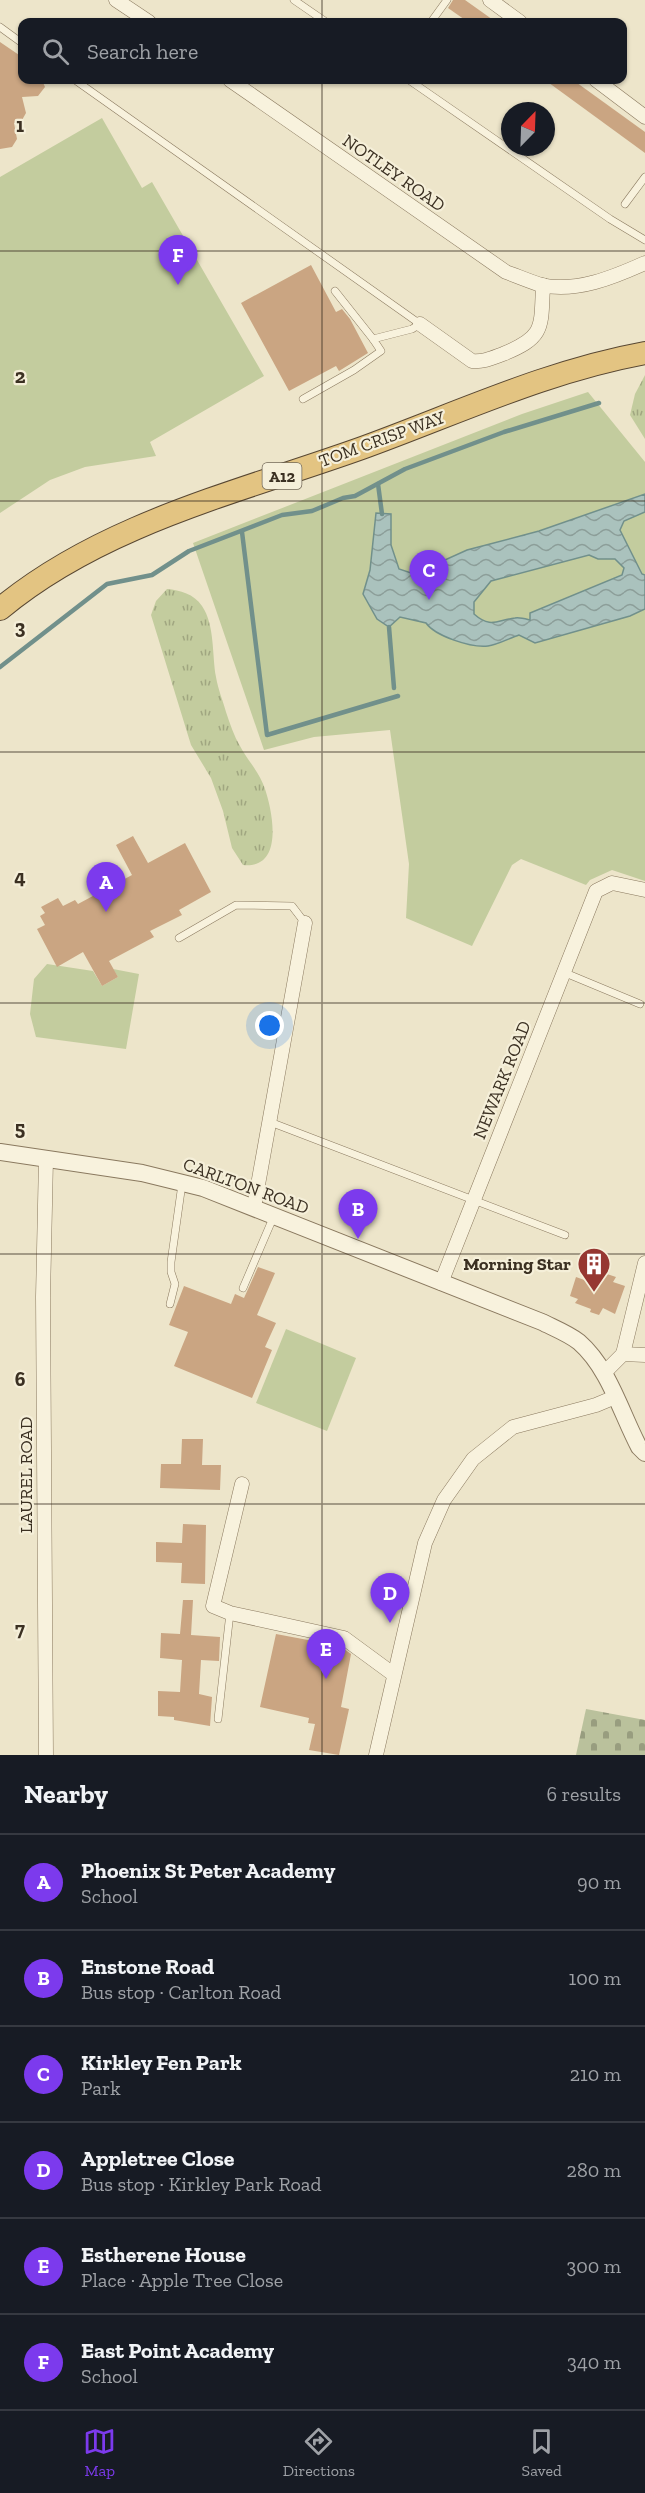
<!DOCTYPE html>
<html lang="en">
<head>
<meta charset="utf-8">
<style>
	body { margin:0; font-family:"Zilla Slab",serif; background:#20242c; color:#f1f3f6 }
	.compass { position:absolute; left:501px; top:102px; width:54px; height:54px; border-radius:50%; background:#171b24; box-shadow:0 2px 4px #0004; rotate:23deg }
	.you { position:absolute; left:270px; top:1026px; width:21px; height:21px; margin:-15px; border:4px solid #fff; border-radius:50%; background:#1a73e8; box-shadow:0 0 0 9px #1a73e833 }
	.badge { display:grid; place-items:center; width:39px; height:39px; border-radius:50%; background:#7c3aed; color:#fff; font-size:20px; font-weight:700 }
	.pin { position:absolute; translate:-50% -50px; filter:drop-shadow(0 2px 3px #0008) }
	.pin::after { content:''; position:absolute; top:32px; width:21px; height:18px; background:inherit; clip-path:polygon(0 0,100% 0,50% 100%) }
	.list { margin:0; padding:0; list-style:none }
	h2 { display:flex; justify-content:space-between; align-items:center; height:78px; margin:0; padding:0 24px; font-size:26px }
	h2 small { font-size:20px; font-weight:400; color:#9ea1a6 }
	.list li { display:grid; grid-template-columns:39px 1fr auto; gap:18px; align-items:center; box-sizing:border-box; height:96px; padding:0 24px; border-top:2px solid #363941 }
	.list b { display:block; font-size:22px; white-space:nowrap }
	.list p { margin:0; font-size:20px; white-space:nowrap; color:#9ea1a6 }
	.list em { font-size:20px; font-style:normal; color:#9ea1a6 }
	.icon { flex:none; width:33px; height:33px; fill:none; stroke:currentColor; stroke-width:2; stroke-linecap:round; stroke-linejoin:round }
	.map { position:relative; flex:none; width:645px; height:1755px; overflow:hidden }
	.search { position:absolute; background:#171b24; box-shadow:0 2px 4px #0004; left:18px; right:18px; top:18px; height:66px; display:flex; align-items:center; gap:15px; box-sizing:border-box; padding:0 21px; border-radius:12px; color:#9ea1a6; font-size:22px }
	.sheet { height:654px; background:#171b24 }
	nav { display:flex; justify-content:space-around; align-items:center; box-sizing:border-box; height:84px; border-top:2px solid #363941; background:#171b24; font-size:16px; color:#9ea1a6 }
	nav a { display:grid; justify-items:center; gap:3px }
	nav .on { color:#7c3aed }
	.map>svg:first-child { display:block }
	.grass { fill:url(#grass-tufts) }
	.cemetery { fill:url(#cemetery-stones) }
	.green { fill:#c3cc9e }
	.water { fill:url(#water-waves); stroke:#71908b; stroke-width:1.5; fill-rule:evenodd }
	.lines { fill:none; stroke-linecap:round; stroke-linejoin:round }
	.stream { stroke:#71908b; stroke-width:4.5 }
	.building { fill:#caa582 }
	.service-casing { stroke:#8a795f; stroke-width:8 }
	.minor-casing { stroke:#8a795f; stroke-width:15 }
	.tertiary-casing { stroke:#8a795f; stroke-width:18 }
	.trunk-casing { stroke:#584732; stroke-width:24 }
	.service { stroke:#f8f2dd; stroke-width:7 }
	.minor { stroke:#f8f2dd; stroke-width:14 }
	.tertiary { stroke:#f8f2dd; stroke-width:16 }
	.trunk { stroke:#e3c482; stroke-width:22 }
	.grid { fill:none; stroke:#3b3022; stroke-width:1.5; stroke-opacity:0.55 }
	.labels { text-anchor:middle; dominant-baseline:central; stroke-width:4.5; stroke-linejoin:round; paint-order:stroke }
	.shield { fill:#f5efd9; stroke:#736959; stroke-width:1.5 }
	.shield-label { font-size:16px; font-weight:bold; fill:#3b3022 }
	.street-label { font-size:18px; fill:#3b3022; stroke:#f5efd9 }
	.poi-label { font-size:18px; font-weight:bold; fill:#3b3022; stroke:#f5efd9; text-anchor:end }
	.grid-label { font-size:20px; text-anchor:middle; font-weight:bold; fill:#3b3022; stroke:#f5efd9; stroke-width:4.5; stroke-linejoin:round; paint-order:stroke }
</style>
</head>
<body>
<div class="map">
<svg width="645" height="1755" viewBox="0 0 645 1755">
	<defs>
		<pattern id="grass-tufts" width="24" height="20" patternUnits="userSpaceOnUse" patternTransform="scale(1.5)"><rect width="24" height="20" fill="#c3cc9e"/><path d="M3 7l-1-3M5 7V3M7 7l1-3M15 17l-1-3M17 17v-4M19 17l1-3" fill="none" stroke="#a0a680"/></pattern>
		<pattern id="cemetery-stones" width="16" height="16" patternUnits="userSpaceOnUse" patternTransform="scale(1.5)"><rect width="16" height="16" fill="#bac19c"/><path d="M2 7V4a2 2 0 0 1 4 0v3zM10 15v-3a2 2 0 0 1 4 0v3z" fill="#989d7f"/></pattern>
		<pattern id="water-waves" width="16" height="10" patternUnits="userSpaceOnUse" patternTransform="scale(1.5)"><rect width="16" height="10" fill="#aac2bd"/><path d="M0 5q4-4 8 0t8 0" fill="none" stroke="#8c9e99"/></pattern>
	</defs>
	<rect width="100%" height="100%" fill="#ede5ca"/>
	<g class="grass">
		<path d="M645 375V439L630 415 635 394Z"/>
		<path d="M167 589C180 590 194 594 202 606 215 625 212 655 216 677 218 689 223 701 226 712 230 724 234 736 240 746 248 761 260 773 265 789 273 813 284 869 243 865L232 848 223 811 211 778 191 745 151 615 156 601Z"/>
	</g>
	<path class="cemetery" d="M586 1709 645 1720V1755H576Z"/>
	<g class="green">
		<path d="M102 118 142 188 152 182 264 376 150 442 156 456 85 467 50 480 0 513V177Z"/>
		<path d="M588 392 645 462V881L612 870 590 880 586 885 521 859 512 865 472 946 406 918 409 864 390 730 314 737 264 750 193 543 522 414Z"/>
		<path d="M47 964 93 971 102 986 118 977 113 969 139 974 126 1049 36 1037 30 1014 34 979Z"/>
		<path d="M286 1329 356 1358 327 1431 256 1403Z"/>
	</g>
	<path class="water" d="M645 494V512L624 521 620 530 642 574 645 575V609L630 616 535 643 519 635C510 638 497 645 488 646 471 648 435 636 426 623L400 617 389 627 377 619 363 594 370 570 376 513 391 514V545L399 569 414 574 467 550 539 531ZM589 555 598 559H615L624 568 622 575 530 613V620C526 619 519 617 515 618 497 620 491 629 474 614V602L491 581Z"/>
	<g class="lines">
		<g class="stream">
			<path d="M378 484 382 514"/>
			<path d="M242 532 267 735 398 696"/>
			<path d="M389 627 394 688"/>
			<path d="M0 667 107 584 152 575 189 551 282 515 312 511 343 498 355 496 405 469 504 432 599 403"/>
		</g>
	</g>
	<g class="building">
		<path d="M453 0H465L496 22H468L448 8Z"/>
		<path d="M0 42 22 57V80H42L45 87 38 96 22 97 26 113 22 120 14 123 17 139 12 147 0 149Z"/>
		<path d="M545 80H573L645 132V153Z"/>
		<path d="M311 265 336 312 342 309 350 319 368 353 339 371 336 366 289 391 241 303Z"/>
		<path d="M133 836 148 863 185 843 211 892 179 910 182 915 150 931 154 937 109 961 118 977 102 986 83 952 57 967 37 929 45 925 40 916 45 913 41 907 58 898 63 906 75 900 78 904 132 875 116 845Z"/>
		<path d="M258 1267 275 1273 257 1315 276 1323 265 1347 272 1350 252 1398 174 1366 188 1332 169 1325 184 1286 231 1304 235 1294 244 1298Z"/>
		<path d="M595 1270 616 1277 613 1282 625 1286 615 1314 603 1308 599 1315 590 1312 591 1309 575 1303 578 1299 570 1296 576 1277 590 1282Z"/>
		<path d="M182 1439H203L202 1465H221L220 1490 160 1488 161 1464H181Z"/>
		<path d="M183 1524 206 1525 205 1584 181 1583 182 1563 156 1562V1542L182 1543Z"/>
		<path d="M183 1600H193L191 1635 220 1637 219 1661 201 1660 199 1694 212 1697 210 1726 174 1720V1717L158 1716V1691L180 1692 182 1660 160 1658 161 1633 180 1634Z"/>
		<path d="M276 1634 340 1646 351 1654 341 1707 349 1709 339 1755 309 1750 315 1724 308 1723 309 1718 260 1707Z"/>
	</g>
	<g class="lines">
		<g class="service-casing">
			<g id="service">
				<path d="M294 0 326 22"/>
				<path d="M431 22 447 0"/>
				<path d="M0 27 22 43"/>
				<path d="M75 80 420 324 412 329 373 339 381 351 354 370 303 399"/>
				<path d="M409 80 610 219 645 240"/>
				<path d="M625 204 645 177"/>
				<path d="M335 291 373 339"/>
				<path d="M179 938 236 905 292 906 305 923"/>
				<path d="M563 972 640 1004"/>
				<path d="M270 1122 565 1235"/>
				<path d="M243 1288 273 1218"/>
				<path d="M170 1304 175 1284 171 1272V1262L182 1184"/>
				<path d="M218 1719 230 1613"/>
			</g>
		</g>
		<g class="minor-casing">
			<g id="minor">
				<path d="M116 0 149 22"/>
				<path d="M490 0 520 22"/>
				<path d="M230 80 506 272C517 276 529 281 541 285 576 293 614 277 645 263"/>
				<path d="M596 80 645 117"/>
				<path d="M420 324 472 361C484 362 492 358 503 354 545 337 541 328 543 285"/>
				<path d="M254 1207 305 923"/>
				<path d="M441 1283 596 891 612 883 645 890"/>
				<path d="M623 1354 645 1263"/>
				<path d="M604 1373 623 1354 645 1355"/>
				<path d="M242 1484 213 1606 230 1613 344 1638 393 1674"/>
				<path d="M46 1755 43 1297 46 1159"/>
				<path d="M376 1755 425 1543 444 1500 473 1459 513 1427 596 1405 615 1397"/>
			</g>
		</g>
		<g class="tertiary-casing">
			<path id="tertiary" d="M0 1152 142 1173 203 1188 542 1322C554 1328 569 1334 579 1342 609 1368 621 1413 639 1447L645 1453"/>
		</g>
		<g class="trunk-casing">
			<path id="trunk" d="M0 609C102 524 239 492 362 448 456 414 546 371 645 353"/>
		</g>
		<use href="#service" class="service"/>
		<use href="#minor" class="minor"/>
		<use href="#tertiary" class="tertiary"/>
		<use href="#trunk" class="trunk"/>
	</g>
	<path class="grid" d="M322 0V22M322 80V1755M0 251H645M0 501H645M0 752H645M0 1003H645M0 1254H645M0 1504H645"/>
	<defs>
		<g id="building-pin" transform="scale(1.725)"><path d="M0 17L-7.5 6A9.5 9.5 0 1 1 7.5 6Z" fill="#963731" stroke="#f5efd9"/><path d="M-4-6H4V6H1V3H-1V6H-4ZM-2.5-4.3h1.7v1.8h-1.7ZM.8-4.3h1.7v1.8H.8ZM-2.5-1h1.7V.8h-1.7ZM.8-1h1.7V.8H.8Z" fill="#fff"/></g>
	</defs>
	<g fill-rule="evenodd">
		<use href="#building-pin" x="594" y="1264"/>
	</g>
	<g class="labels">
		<rect class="shield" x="262.5" y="463" width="39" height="26" rx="4.5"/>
		<g class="shield-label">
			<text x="282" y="476">A12</text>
		</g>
		<g class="street-label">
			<text transform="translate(394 173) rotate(35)">NOTLEY ROAD</text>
			<text transform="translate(382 439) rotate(-20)">TOM CRISP WAY</text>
			<text transform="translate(502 1080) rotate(-68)">NEWARK ROAD</text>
			<text transform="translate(246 1186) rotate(20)">CARLTON ROAD</text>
			<text transform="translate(26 1475) rotate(-90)">LAUREL ROAD</text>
		</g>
		<g class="poi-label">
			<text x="571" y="1264">Morning Star</text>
		</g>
	</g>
	<g class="grid-label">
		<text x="20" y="132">1</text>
		<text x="20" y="383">2</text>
		<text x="20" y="634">3</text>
		<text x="20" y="884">4</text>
		<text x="20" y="1135">5</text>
		<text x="20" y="1386">6</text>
		<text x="20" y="1636">7</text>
	</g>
</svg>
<svg class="compass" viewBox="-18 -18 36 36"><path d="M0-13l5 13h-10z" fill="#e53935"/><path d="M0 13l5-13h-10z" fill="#9ea1a6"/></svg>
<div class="you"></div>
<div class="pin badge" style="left:106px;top:912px">A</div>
<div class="pin badge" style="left:358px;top:1239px">B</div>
<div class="pin badge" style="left:429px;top:600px">C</div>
<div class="pin badge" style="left:390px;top:1623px">D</div>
<div class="pin badge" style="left:326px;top:1679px">E</div>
<div class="pin badge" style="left:178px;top:285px">F</div>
<div class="search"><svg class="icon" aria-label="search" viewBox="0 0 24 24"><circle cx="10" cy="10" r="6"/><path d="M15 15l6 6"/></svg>Search here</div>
</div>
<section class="sheet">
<h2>Nearby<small>6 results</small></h2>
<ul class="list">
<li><span class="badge">A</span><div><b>Phoenix St Peter Academy</b><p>School</p></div><em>90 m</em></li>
<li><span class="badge">B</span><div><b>Enstone Road</b><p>Bus stop · Carlton Road</p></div><em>100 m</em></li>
<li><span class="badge">C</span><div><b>Kirkley Fen Park</b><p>Park</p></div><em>210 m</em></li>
<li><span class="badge">D</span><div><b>Appletree Close</b><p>Bus stop · Kirkley Park Road</p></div><em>280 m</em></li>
<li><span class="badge">E</span><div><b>Estherene House</b><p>Place · Apple Tree Close</p></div><em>300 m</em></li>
<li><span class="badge">F</span><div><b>East Point Academy</b><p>School</p></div><em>340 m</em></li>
</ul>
</section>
<nav>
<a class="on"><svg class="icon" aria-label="map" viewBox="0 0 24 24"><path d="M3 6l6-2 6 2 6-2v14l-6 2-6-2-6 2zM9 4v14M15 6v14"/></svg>Map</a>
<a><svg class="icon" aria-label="directions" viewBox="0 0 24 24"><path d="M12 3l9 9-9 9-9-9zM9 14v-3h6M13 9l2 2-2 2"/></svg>Directions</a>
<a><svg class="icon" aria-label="saved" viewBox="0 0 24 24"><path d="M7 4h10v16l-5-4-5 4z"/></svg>Saved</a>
</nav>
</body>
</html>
